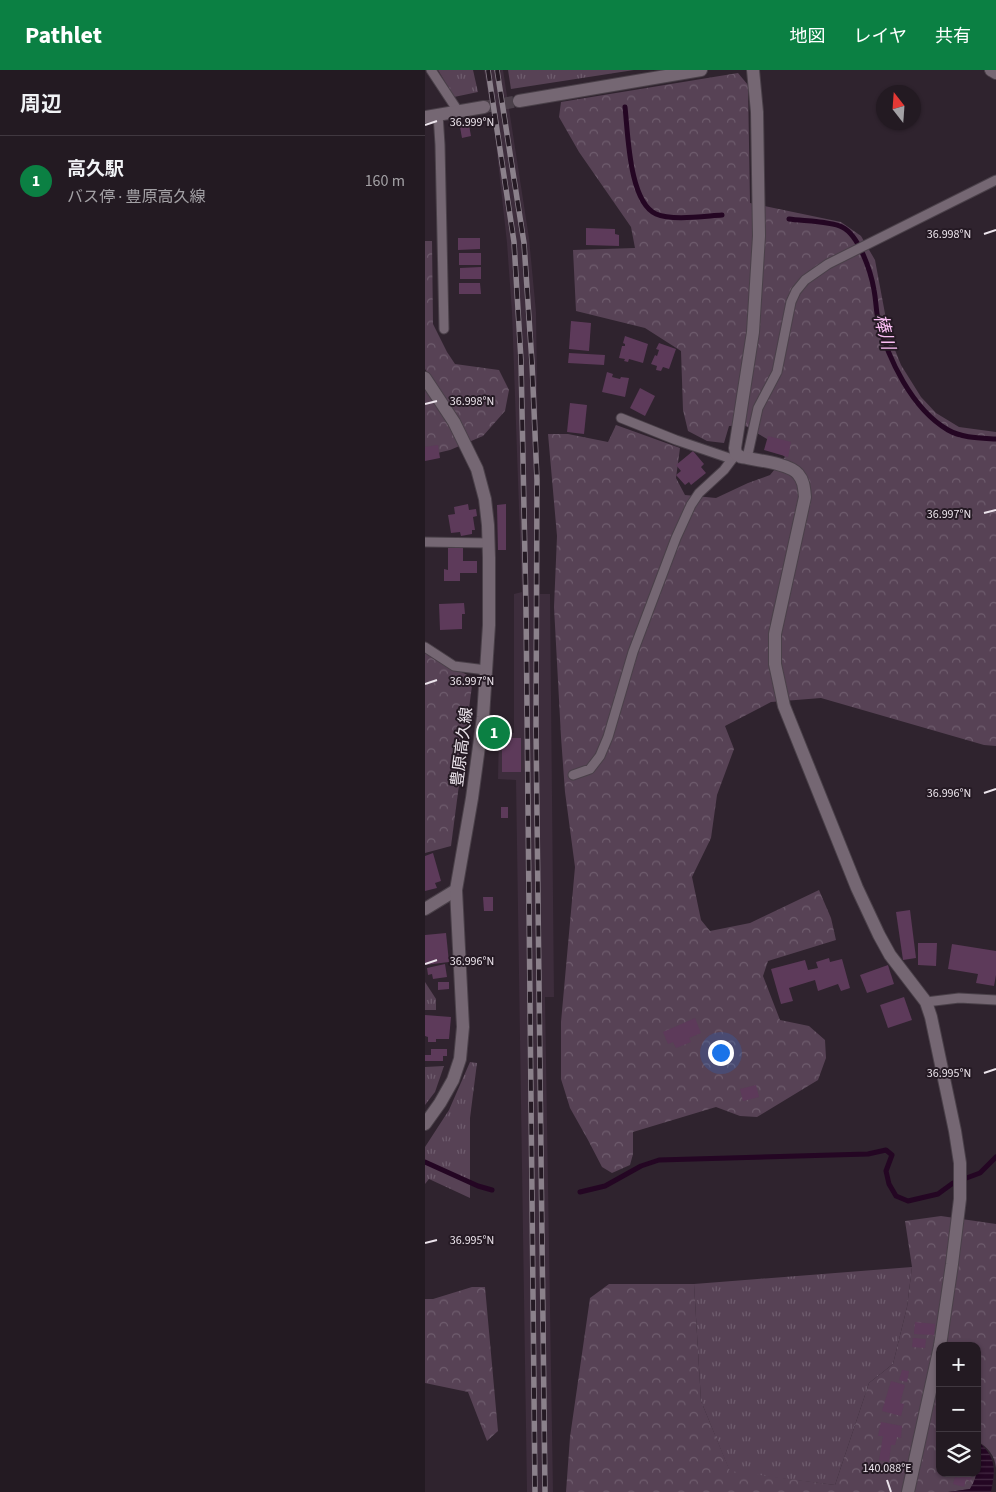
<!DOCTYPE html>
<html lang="ja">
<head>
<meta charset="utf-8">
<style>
	body { margin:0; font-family:"Source Sans 3","Noto Sans JP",sans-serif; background:#2f272f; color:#f1f3f6 }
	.controls { position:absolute; right:15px; bottom:15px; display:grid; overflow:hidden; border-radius:10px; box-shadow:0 1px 4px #0004 }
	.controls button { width:45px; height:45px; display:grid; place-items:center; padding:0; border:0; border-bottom:1px solid #403840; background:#231a22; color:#f1f3f6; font:25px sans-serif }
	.compass { position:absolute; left:451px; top:15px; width:45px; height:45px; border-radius:50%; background:#231a22; box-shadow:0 1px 4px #0004; rotate:343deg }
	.you { position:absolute; left:295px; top:982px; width:18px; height:18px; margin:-12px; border:4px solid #fff; border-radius:50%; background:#1a73e8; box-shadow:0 0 0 8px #1a73e833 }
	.badge { display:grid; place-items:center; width:32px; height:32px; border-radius:50%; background:#0b8043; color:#fff; font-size:16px; font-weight:700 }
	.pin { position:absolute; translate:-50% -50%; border:2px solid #fff; box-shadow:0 1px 5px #0006 }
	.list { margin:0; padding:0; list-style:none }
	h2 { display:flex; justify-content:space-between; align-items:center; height:65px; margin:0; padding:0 20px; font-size:21px }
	h2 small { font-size:16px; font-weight:400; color:#a3a1a5 }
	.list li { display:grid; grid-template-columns:32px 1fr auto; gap:15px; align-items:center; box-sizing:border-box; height:90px; padding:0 20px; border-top:1px solid #403840 }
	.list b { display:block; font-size:19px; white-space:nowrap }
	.list p { margin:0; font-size:16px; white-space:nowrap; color:#a3a1a5 }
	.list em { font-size:16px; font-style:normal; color:#a3a1a5 }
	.icon { flex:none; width:28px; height:28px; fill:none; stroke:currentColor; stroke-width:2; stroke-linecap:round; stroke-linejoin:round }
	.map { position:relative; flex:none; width:571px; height:1422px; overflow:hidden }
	header { display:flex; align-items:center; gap:30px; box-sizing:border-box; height:70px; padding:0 25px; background:#0b8043; color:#fff }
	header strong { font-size:24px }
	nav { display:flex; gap:28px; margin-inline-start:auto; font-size:18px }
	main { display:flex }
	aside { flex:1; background:#231a22 }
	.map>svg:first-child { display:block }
	.built { fill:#3d2d3c }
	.grass { fill:url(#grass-tufts) }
	.forest { fill:url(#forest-crowns) }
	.water { fill:url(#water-rules) }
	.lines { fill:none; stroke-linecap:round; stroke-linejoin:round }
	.stream { stroke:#240623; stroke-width:5 }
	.building { fill:#5d3a5a }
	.secondary-tunnel { stroke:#4b404a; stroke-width:12; stroke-dasharray:12 6; stroke-linecap:butt }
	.lane-casing { stroke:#4a4049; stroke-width:11 }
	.street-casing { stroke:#4a4049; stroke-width:14 }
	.secondary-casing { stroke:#4a4049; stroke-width:14 }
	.lane { stroke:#756773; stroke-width:9 }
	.street { stroke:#756773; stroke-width:12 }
	.secondary { stroke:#756773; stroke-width:12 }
	.rail-casing { stroke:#8b818b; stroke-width:5.5 }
	.rail { stroke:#251a24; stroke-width:4; stroke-dasharray:11; stroke-linecap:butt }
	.ticks { fill:none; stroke:#ece4ec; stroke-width:2 }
	.labels { text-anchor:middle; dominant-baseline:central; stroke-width:4; stroke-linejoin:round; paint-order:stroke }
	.street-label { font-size:16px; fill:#ece4ec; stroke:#251a24 }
	.water-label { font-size:18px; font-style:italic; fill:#f9bdf3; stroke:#251a24 }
	.ticks-label { font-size:12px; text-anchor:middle; fill:#ece4ec; stroke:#251a24; stroke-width:4; stroke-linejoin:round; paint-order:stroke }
</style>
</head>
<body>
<header>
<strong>Pathlet</strong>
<nav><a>地図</a><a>レイヤ</a><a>共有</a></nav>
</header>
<main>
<aside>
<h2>周辺<small></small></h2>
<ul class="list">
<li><span class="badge">1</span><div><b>高久駅</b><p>バス停 · 豊原高久線</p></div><em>160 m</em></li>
</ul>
</aside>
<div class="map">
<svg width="571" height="1422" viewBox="0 0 571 1422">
	<defs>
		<pattern id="grass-tufts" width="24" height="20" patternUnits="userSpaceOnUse" patternTransform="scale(1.25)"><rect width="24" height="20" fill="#574255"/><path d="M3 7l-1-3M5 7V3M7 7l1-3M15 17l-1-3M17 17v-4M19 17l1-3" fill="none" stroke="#6f5d6e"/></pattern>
		<pattern id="forest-crowns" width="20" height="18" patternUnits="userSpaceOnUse" patternTransform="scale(1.25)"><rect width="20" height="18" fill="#574255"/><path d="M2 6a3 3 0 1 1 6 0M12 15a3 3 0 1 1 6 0" fill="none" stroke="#6f5d6e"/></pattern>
		<pattern id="water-rules" width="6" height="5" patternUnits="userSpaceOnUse" patternTransform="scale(1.25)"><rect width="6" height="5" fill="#240623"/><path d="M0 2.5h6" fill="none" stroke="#442a43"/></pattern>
	</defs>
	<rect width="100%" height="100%" fill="#2f232e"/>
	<path class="built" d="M59 0H78L104 168 111 242 115 524H125L129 927H120L128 1422H102L91 710 73 709 74 662 89 663V524L97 522 87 243 82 173 69 56Z"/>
	<g class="grass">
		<path d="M13 0H48L53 22 29 27Z"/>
		<path d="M83 0H209L86 19Z"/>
		<path d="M0 912 11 929V940H0Z"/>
		<path d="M45 992 52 993 45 1048V1128L4 1109 0 1114V1077L24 1040Z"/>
		<path d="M19 996 10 1022 0 1035V997Z"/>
		<path d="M487 1197 482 1237 468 1294 444 1313 410 1415 305 1402 276 1331 269 1214Z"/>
	</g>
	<g class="forest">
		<path d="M313 3 323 15 325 133 416 152 436 166 450 190 464 265 476 295 496 327 511 343 534 357 571 362V676L559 675 396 628 346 632 300 656 309 679 292 725 286 768 267 807 276 850 285 861 325 853 394 820 406 848 411 870 343 891 338 906 355 950 384 956 400 970 401 988 393 1010 332 1047 315 1046 291 1037 208 1062V1084L205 1095 187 1103 177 1097 163 1070 145 1038 136 1009V952L150 797 140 722 136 667 129 537 132 466 123 364H143L183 372 191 355 255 378 251 408 260 425 291 428 323 413 345 405 360 387 342 369 319 355 304 356 299 373 282 371 263 361 258 340 256 281 220 258 151 241 148 180 210 178 206 157 154 82 134 47 136 32Z"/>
		<path d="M0 171H7L8 254 22 282 30 294 74 300 84 320 80 341 58 366 25 380 0 386V313L6 309 0 299Z"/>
		<path d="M0 583 48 608 26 776 0 783Z"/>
		<path d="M516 1146 571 1154V1398C570 1386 563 1377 552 1371V1276H515V1403H552L549 1412 545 1419 523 1422H141L145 1367 165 1228 184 1214H269L276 1331 305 1401 410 1415 444 1313 468 1294 482 1237 487 1197 480 1151Z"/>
		<path d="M47 1217H60L73 1361 62 1371 43 1322 0 1313V1229H8Z"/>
	</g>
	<path class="water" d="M552 1371C571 1386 571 1398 566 1422H523L545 1419C555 1404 552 1388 552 1371Z"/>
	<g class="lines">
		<g class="stream">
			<path d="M200 37C203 63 204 132 231 144 247 151 280 146 297 145"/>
			<path d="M364 149C377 151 406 151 417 157 434 165 446 202 449 220 451 230 451 240 453 250 463 289 487 339 523 360 537 368 555 368 571 369"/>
			<path d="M0 1092 53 1116 67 1120"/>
			<path d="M155 1122 180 1116 216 1096 234 1090 443 1084 461 1080 467 1085 461 1101 464 1114 471 1126 483 1131 513 1124 528 1113 555 1103 571 1087"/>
		</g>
	</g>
	<g class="building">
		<path d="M44 55 46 66 37 68 35 57Z"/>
		<path d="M161 158 190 159V164L194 165V176L161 175Z"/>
		<path d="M33 168H55V179L33 180Z"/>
		<rect x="34" y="183" width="22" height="12"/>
		<path d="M56 197V209H35V198Z"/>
		<path d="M34 213H55L56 224H34Z"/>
		<path d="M146 251 166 253 164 281 144 279Z"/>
		<path d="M200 266 223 274 218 293 204 289 203 292 199 291 200 289 194 288 197 276H200V274L198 273Z"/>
		<path d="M234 273 251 279 244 299 238 297 236 301 231 300 232 296 226 294 230 285 232 286 234 280 231 279Z"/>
		<path d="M144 283 180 285 179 295 143 293Z"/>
		<path d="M182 302 188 304 187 307 195 309 196 307 204 308 200 327 177 322Z"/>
		<path d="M215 318 230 326 220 346 205 338Z"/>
		<path d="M145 333 162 335 159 364 142 362Z"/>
		<path d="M343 366 366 372 363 387 339 380Z"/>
		<path d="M13 375 15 388 0 391V377Z"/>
		<path d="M268 381 279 394 276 397 281 403 266 415 264 412 260 415 251 405 256 401 251 395Z"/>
		<path d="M43 434 44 440 51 439 52 446 48 447 50 460H47V464L36 466 35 462 26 463 23 445 30 444 29 437Z"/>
		<path d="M81 434V480H73L72 435Z"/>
		<path d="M23 478H38V491H52V503H35V511H19V499L23 500Z"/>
		<path d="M39 533 40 544H37V559L15 560 14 534Z"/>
		<rect x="77" y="668" width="19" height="34"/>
		<rect x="76" y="737" width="7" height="11"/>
		<path d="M8 783 16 811 10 813 12 818 0 821V786Z"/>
		<path d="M58 827H68V841H59Z"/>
		<path d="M485 840 491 888 478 890 471 842Z"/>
		<path d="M21 863 24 892 0 895V865Z"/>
		<path d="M493 873H512L511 896 493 895Z"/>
		<path d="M527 874 571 881V905L569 916 551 913 553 904 523 899Z"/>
		<path d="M404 888 405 892 417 889 425 918 416 921 413 914 393 921 390 910 364 918 368 931 356 934 346 899 380 890 383 900 393 898 391 892Z"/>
		<path d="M20 894 22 907 8 909 7 904 3 905 2 898Z"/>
		<path d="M463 895 469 914 442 923 435 905Z"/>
		<path d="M13 912H24V919L13 920Z"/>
		<path d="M479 927 487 950 463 958 455 935Z"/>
		<path d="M0 945 26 947 24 969H11V972H3V967L0 966Z"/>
		<path d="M270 948 276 963 264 968 266 972 251 978 248 972 243 974 238 962Z"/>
		<path d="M6 979H22V986H18V991H0V985H6Z"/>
		<path d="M331 1015 334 1027 318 1031 315 1019Z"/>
		<path d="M490 1252 510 1254 509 1265 489 1264Z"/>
		<path d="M488 1268 501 1269 500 1278 487 1277Z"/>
		<path d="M477 1300 484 1301 482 1312 474 1310Z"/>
		<path d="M466 1311 480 1315 475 1333 479 1334 476 1346 457 1341Z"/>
		<path d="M456 1352 477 1356 476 1368 472 1367 470 1375H466L464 1392 454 1390 458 1366H453Z"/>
		<path d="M537 1403H548L545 1411 541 1409 539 1417 528 1414 530 1407 535 1408Z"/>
	</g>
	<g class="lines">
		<path class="secondary-tunnel" d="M59 37 94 31"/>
		<g class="lane-casing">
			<g id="lane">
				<path d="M6 0 33 41"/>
				<path d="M13 44 15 75 19 259"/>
				<path d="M196 348 251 370 307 389"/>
				<path d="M322 388 333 338 352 302 366 232 371 221 380 210 403 194 571 110"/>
				<path d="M0 472 64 473"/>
				<path d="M0 577 29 596 61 600"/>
				<path d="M148 705 165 699 175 686 183 667 208 582 251 468 266 435 274 423 299 400 311 384"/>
				<path d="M501 932 534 928 571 930"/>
			</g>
		</g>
		<g class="street-casing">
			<g id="street">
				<path d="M328 0 332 42 334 166 328 262 310 378 311 384 316 387C330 390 364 393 373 404 379 411 379 418 380 427L350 564V594L359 636 432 818 454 865 465 885 501 932 506 947 530 1061 535 1093V1129L527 1194 515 1276"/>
				<path d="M566 0 571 3"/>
				<path d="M0 839 31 820"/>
				<path d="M483 1422 515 1276"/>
			</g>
		</g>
		<g class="secondary-casing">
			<g id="secondary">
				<path d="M94 31 276 0"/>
				<path d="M0 47 59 37"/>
				<path d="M0 308 29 352 52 399 60 429 63 455 64 488V555L58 647 47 728 31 820 38 957 35 989 28 1010 15 1033 0 1054"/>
			</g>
		</g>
		<use href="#lane" class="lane"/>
		<use href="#street" class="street"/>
		<use href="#secondary" class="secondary"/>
		<g class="rail-casing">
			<g id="rail">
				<path d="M63 0 89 172 96 290 101 539 110 1422"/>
				<path d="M72 0 99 173 107 293 112 410 111 660 120 1422"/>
			</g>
		</g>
		<use href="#rail" class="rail"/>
	</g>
	<path class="ticks" d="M0 55 12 51M559 164 571 160M0 334 12 331M559 443 571 440M0 614 12 610M559 723 571 719M0 894 12 890M559 1003 571 999M0 1173 12 1170M462 1410 466 1422"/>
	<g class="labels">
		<g class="street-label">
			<text transform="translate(37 677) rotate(-83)">豊原高久線</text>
		</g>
		<g class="water-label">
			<text transform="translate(459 262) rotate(76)">棒川</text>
		</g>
	</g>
	<g class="ticks-label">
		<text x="47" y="56">36.999°N</text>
		<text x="524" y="168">36.998°N</text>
		<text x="47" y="335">36.998°N</text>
		<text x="524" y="448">36.997°N</text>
		<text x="47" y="615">36.997°N</text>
		<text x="524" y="727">36.996°N</text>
		<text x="47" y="895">36.996°N</text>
		<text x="524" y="1007">36.995°N</text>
		<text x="47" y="1174">36.995°N</text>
		<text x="462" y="1402">140.088°E</text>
	</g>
</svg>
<div class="controls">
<button>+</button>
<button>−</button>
<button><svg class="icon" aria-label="layers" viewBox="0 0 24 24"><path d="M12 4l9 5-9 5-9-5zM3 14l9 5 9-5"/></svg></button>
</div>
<svg class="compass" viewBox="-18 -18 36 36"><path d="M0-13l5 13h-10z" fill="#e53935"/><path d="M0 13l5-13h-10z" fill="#a3a1a5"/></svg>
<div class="you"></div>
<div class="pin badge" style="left:69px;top:663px">1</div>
</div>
</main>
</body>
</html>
